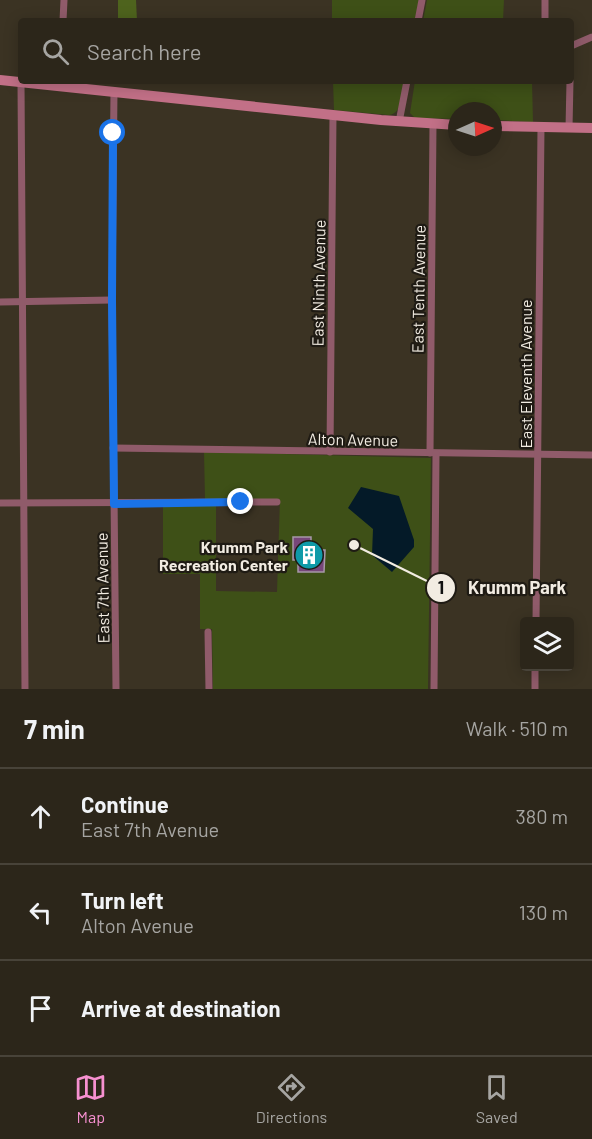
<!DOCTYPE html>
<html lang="en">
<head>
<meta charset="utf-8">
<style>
	body { margin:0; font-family:Barlow,sans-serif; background:#383227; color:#f1f3f6 }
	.controls { position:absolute; right:18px; bottom:18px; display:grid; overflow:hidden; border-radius:6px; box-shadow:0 3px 15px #0003 }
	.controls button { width:54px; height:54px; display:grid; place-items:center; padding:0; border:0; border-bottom:2px solid #484339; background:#2c261a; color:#f1f3f6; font:30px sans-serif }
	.compass { position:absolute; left:448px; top:102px; width:54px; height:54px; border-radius:50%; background:#2c261a; box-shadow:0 3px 15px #0003; rotate:87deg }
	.stop { position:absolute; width:18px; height:18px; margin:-14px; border:4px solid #1a73e8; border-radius:50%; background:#fff }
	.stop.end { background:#1a73e8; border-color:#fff; box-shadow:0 2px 6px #0008 }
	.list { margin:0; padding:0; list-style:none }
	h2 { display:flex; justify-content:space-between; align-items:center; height:78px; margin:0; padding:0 24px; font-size:26px }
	h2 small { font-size:20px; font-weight:400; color:#a6a5a2 }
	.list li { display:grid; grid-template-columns:39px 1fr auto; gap:18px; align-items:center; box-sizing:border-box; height:96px; padding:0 24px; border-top:2px solid #484339 }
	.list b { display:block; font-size:22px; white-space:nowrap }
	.list p { margin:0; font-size:20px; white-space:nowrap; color:#a6a5a2 }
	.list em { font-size:20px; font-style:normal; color:#a6a5a2 }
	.icon { flex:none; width:33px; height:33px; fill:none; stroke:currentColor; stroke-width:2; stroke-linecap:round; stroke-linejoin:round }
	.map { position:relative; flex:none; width:592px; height:689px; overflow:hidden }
	.search { position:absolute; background:#2c261a; box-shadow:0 3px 15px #0003; left:18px; right:18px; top:18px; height:66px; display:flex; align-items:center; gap:15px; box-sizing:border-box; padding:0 21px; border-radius:6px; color:#a6a5a2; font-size:22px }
	.sheet { height:366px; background:#2c261a }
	nav { display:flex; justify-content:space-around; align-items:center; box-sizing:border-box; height:84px; border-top:2px solid #484339; background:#2c261a; font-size:16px; color:#a6a5a2 }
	nav a { display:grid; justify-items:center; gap:3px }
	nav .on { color:#f690d0 }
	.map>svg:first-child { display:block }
	.green { fill:#3e5017 }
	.forest { fill:#4e631d }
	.water { fill:#041a28 }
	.building { fill:#77477a; stroke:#a798a8; stroke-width:1.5 }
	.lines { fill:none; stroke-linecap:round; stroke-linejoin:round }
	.street { stroke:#905b6a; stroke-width:7 }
	.secondary { stroke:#c27087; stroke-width:10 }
	.route { stroke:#1a73e8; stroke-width:8 }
	.labels { text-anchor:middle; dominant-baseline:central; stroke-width:4.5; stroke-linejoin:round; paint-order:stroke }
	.street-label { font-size:16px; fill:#f2ece2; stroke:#1f1b14 }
	.poi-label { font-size:16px; font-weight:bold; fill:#f2ece2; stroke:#1f1b14; text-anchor:end }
	.leader { fill:none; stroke:#f2ece2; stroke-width:2 }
	.callout-dot { fill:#f2ece2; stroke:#1f1b14; stroke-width:2 }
	.mark-label { font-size:18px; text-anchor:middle; font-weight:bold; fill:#111 }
	.callout-label { font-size:18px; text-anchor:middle; font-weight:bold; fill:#f2ece2; stroke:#1f1b14; stroke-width:4.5; stroke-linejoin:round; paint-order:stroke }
</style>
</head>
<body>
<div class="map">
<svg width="592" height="689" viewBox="0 0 592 689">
	<rect width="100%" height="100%" fill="#3b3323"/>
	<g class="green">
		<path d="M332 0H419L415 21H332Z"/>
		<path d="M427 0H504L503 21H423Z"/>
		<path d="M333 81H404C402 93 403 113 389 115L334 110Z"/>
		<path d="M415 81H532L533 122 493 120V111H457V119L415 118 410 113Z"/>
		<path d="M204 452 431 458 428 689H213L212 629H200V574H163V506H216V591L277 592 280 499H205Z"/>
	</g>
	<path class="forest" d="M118 0H136L137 21H118Z"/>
	<path class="water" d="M361 487 399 496 414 540V547L392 572 372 555 373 529 348 508Z"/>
	<path class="building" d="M293 537H311V550H325L324 572H298V560H293Z"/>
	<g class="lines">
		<g class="street">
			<path d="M545 0V21"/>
			<path d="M63 21 64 0"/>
			<path d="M418 21 422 0"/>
			<path d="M571 46 592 37"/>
			<path d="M21 82 25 689"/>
			<path d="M114 91 112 300 116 689"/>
			<path d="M399 122 407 81"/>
			<path d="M569 128 570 81"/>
			<path d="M0 302 112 300"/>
			<path d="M113 448 592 455"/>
			<path d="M330 452 333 115"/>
			<path d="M430 453 433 125"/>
			<path d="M0 503 277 502"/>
			<path d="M536 622 541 127"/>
			<path d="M208 632 209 689"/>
			<path d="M434 689 436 454"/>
			<path d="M535 689V666"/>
		</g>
		<g class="secondary">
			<path d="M0 80 381 120 457 125"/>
			<path d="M493 126 592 128"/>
		</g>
	</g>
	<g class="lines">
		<path class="route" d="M113 133 112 300 114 504 241 502"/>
	</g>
	<defs>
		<g id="building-disc" transform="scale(1.5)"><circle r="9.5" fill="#0f9aa8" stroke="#1f1b14"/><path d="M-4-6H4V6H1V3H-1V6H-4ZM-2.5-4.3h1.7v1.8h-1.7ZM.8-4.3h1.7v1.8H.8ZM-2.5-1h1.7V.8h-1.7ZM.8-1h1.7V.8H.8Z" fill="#fff"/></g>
	</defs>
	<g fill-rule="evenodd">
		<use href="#building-disc" x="309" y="555"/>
	</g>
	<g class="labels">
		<g class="street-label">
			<text transform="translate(318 283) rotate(-89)">East Ninth Avenue</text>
			<text transform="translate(418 289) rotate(-89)">East Tenth Avenue</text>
			<text transform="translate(525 374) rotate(-90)">East Eleventh Avenue</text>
			<text transform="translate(353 439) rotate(1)">Alton Avenue</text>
			<text transform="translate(102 588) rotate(-91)">East 7th Avenue</text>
		</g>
		<g class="poi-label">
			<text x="288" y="546">Krumm Park<tspan x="288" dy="18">Recreation Center</tspan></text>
		</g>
	</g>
	<path class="leader" d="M354 545L441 588"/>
	<g class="callout-dot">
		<circle cx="354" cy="545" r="6"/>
		<circle cx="441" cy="588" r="15"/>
	</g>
	<g class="mark-label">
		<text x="441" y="594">1</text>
	</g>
	<g class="callout-label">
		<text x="517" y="594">Krumm Park</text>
	</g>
</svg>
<div class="controls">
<button><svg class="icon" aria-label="layers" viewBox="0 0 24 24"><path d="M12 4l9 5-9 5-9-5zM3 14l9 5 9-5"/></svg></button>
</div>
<svg class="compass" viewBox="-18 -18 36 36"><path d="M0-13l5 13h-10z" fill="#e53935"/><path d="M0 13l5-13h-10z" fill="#a6a5a2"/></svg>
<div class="stop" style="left:113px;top:133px"></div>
<div class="stop end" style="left:241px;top:502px"></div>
<div class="search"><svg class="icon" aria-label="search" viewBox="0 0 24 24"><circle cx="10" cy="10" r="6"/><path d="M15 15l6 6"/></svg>Search here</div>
</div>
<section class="sheet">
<h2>7 min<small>Walk · 510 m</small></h2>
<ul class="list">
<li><svg class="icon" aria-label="ahead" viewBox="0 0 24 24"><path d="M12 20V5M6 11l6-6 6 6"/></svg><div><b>Continue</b><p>East 7th Avenue</p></div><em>380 m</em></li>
<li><svg class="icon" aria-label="left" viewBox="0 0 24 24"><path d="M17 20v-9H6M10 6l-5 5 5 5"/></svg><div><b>Turn left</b><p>Alton Avenue</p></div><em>130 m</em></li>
<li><svg class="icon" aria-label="arrive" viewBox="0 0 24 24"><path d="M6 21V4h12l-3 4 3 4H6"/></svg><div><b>Arrive at destination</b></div></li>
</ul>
</section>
<nav>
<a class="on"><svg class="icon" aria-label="map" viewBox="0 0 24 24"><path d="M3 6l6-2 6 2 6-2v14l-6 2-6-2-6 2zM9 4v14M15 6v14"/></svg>Map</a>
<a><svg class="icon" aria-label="directions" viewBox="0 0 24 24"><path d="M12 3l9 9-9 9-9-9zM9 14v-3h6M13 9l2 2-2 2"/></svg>Directions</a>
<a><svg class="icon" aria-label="saved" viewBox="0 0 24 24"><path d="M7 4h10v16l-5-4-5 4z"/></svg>Saved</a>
</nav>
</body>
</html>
